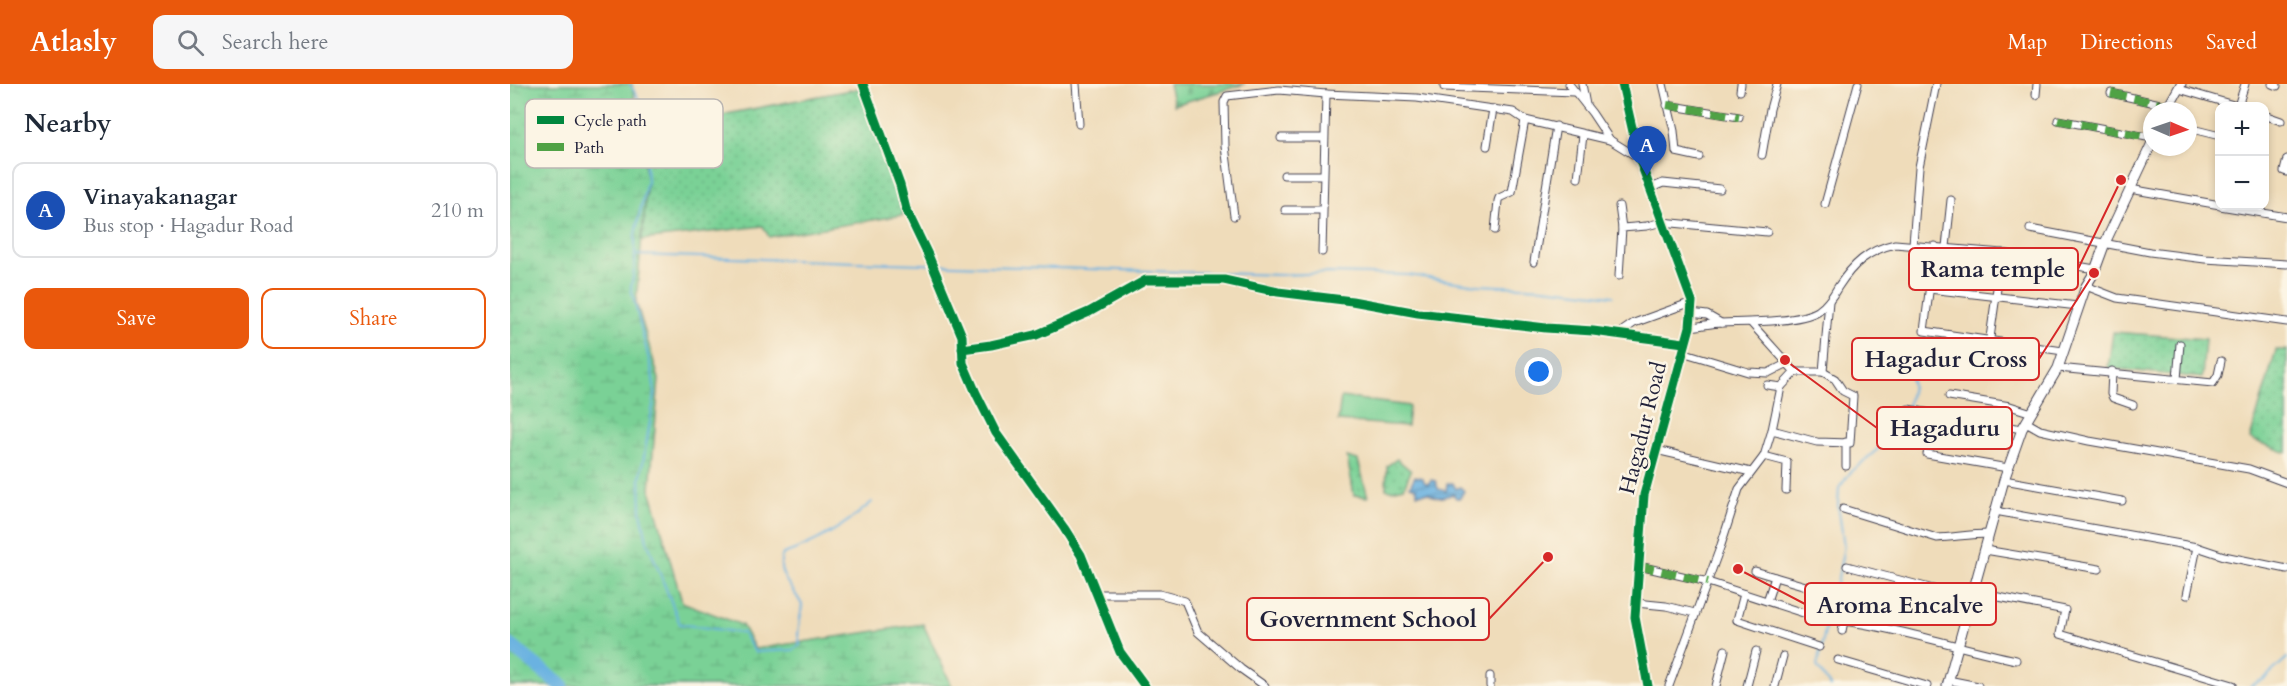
<!DOCTYPE html>
<html lang="en">
<head>
<meta charset="utf-8">
<style>
	body { margin:0; font-family:Cardo,serif; background:#f6f6f7; color:#1f2937 }
	.controls { position:absolute; right:18px; top:18px; display:grid; overflow:hidden; border-radius:12px; box-shadow:0 3px 9px #0003 }
	.controls button { width:54px; height:54px; display:grid; place-items:center; padding:0; border:0; border-bottom:2px solid #e0e1e3; background:#fff; color:#1f2937; font:30px sans-serif }
	.compass { position:absolute; left:1633px; top:18px; width:54px; height:54px; border-radius:50%; background:#fff; box-shadow:0 3px 9px #0003; rotate:92deg }
	.you { position:absolute; left:1029px; top:288px; width:21px; height:21px; margin:-15px; border:4px solid #fff; border-radius:50%; background:#1a73e8; box-shadow:0 0 0 9px #1a73e833 }
	.badge { display:grid; place-items:center; width:39px; height:39px; border-radius:50%; background:#ea580c; color:#fff; font-size:20px; font-weight:700 }
	.pin { position:absolute; translate:-50% -50px; filter:drop-shadow(0 2px 3px #0008) }
	.pin::after { content:''; position:absolute; top:32px; width:21px; height:18px; background:inherit; clip-path:polygon(0 0,100% 0,50% 100%) }
	.list { margin:0; padding:0; list-style:none }
	h2 { display:flex; justify-content:space-between; align-items:center; height:78px; margin:0; padding:0 24px; font-size:26px }
	h2 small { font-size:20px; font-weight:400; color:#747a83 }
	.list li { display:grid; grid-template-columns:39px 1fr auto; gap:18px; align-items:center; box-sizing:border-box; height:96px; margin:0 12px 12px; padding:0 12px; border:2px solid #e0e1e3; border-radius:12px }
	.list b { display:block; font-size:22px; white-space:nowrap }
	.list p { margin:0; font-size:20px; white-space:nowrap; color:#747a83 }
	.list em { font-size:20px; font-style:normal; color:#747a83 }
	.actions { display:flex; gap:12px; padding:18px 24px }
	.actions a { flex:1; padding:14px 0; border:2px solid #ea580c; border-radius:12px; text-align:center; font-size:21px; color:#ea580c }
	.actions .main { background:#ea580c; color:#fff }
	.icon { flex:none; width:33px; height:33px; fill:none; stroke:currentColor; stroke-width:2; stroke-linecap:round; stroke-linejoin:round }
	.map { position:relative; flex:none; width:1777px; height:602px; overflow:hidden }
	header { display:flex; align-items:center; gap:36px; box-sizing:border-box; height:84px; padding:0 30px; background:#ea580c; color:#fff }
	header strong { font-size:28px }
	nav { display:flex; gap:33px; margin-inline-start:auto; font-size:21px }
	.search { width:420px; height:54px; background:#f6f6f7; display:flex; align-items:center; gap:15px; box-sizing:border-box; padding:0 21px; border-radius:12px; color:#747a83; font-size:22px }
	main { display:flex }
	aside { flex:1; background:#fff }
	.map>svg:first-child { display:block }
	.grass { fill:url(#grass-dots); stroke:#4e7a68; stroke-width:1.5 }
	.wetland { fill:url(#wetland-marsh); stroke:#4e7a68; stroke-width:1.5 }
	.cemetery { fill:url(#cemetery-stones); stroke:#4e7a68; stroke-width:1.5 }
	.pitch { fill:#7ad196; stroke:#4e7a68; stroke-width:1.5 }
	.water { fill:url(#water-rules); stroke:#466a8e; stroke-width:1.5 }
	.lines { fill:none; stroke-linecap:round; stroke-linejoin:round }
	.stream { stroke:#6ab2e1; stroke-width:2 }
	.river { stroke:#6ab2e1; stroke-width:14 }
	.minor-casing { stroke:#413e4e; stroke-width:9 }
	.tertiary-casing { stroke:#413e4e; stroke-width:11 }
	.minor { stroke:#fff; stroke-width:7 }
	.tertiary { stroke:#fff; stroke-width:9 }
	.quiet { stroke:#50a245; stroke-width:8; stroke-dasharray:15 8; stroke-linecap:butt }
	.cycleway-casing { stroke:#fcf5e5; stroke-width:13 }
	.cycleway { stroke:#00873e; stroke-width:9 }
	.labels { text-anchor:middle; dominant-baseline:central; stroke-width:5; stroke-linejoin:round; paint-order:stroke }
	.street-label { font-size:22px; fill:#22223b; stroke:#fcf5e5 }
	.key { fill:#fcf5e5; stroke:#bbb6b2; stroke-width:1.5 }
	.key-label { font-size:16px; fill:#22223b }
	.leader { fill:none; stroke:#d62828; stroke-width:2 }
	.callout-dot { fill:#d62828; stroke:#fcf5e5; stroke-width:2 }
	.callout { fill:#fcf5e5; stroke:#d62828; stroke-width:2 }
	.callout-label { font-size:24px; text-anchor:middle; font-weight:bold; fill:#22223b }
</style>
</head>
<body>
<header>
<strong>Atlasly</strong>
<div class="search"><svg class="icon" aria-label="search" viewBox="0 0 24 24"><circle cx="10" cy="10" r="6"/><path d="M15 15l6 6"/></svg>Search here</div>
<nav><a>Map</a><a>Directions</a><a>Saved</a></nav>
</header>
<main>
<aside>
<h2>Nearby<small></small></h2>
<ul class="list">
<li><span class="badge" style="background:#1a4fb4">A</span><div><b>Vinayakanagar</b><p>Bus stop · Hagadur Road</p></div><em>210 m</em></li>
</ul>
<div class="actions"><a class="main">Save</a><a>Share</a></div>
</aside>
<div class="map">
<svg width="1777" height="602" viewBox="0 0 1777 602">
	<defs>
		<pattern id="grass-dots" width="8" height="8" patternUnits="userSpaceOnUse" patternTransform="scale(1.5)"><rect width="8" height="8" fill="#7ad196"/><path d="M2 2h.1M6 6h.1" fill="none" stroke="#69b382" stroke-width="1.8" stroke-linecap="round"/></pattern>
		<pattern id="wetland-marsh" width="20" height="14" patternUnits="userSpaceOnUse" patternTransform="scale(1.5)"><rect width="20" height="14" fill="#7ad196"/><path d="M1 5h8M5 5V1M11 12h8M15 12V8" fill="none" stroke="#69b382"/></pattern>
		<pattern id="cemetery-stones" width="16" height="16" patternUnits="userSpaceOnUse" patternTransform="scale(1.5)"><rect width="16" height="16" fill="#7ad196"/><path d="M2 7V4a2 2 0 0 1 4 0v3zM10 15v-3a2 2 0 0 1 4 0v3z" fill="#69b382"/></pattern>
		<pattern id="water-rules" width="6" height="5" patternUnits="userSpaceOnUse" patternTransform="scale(1.5)"><rect width="6" height="5" fill="#6ab2e1"/><path d="M0 2.5h6" fill="none" stroke="#5790b8"/></pattern>
	</defs>
	<rect width="100%" height="100%" fill="#fcf5e5"/>
	<filter id="ink" filterUnits="userSpaceOnUse"><feTurbulence type="fractalNoise" baseFrequency=".0167" numOctaves="2"/><feDisplacementMap in="SourceGraphic" scale="12" xChannelSelector="R" yChannelSelector="G"/><feConvolveMatrix kernelMatrix="1 2 1 2 8 2 1 2 1" color-interpolation-filters="sRGB"/></filter>
	<filter id="wash" filterUnits="userSpaceOnUse"><feTurbulence type="fractalNoise" baseFrequency=".008" numOctaves="4" result="noise"/><feDisplacementMap in="SourceGraphic" scale="24" xChannelSelector="R" yChannelSelector="G"/><feGaussianBlur stdDeviation="1.35" result="paint"/><feColorMatrix in="noise" values="0 0 0 0 0 0 0 0 0 0 0 0 0 0 0 0 0 1.4 0 .05"/><feComposite in="paint" operator="in"/></filter>
	<g filter="url(#wash)">
		<rect width="100%" height="100%" fill="#efdcba"/>
		<g class="grass">
			<path d="M350 4 394 131 259 153 253 142 132 156 137 97 129 47Z"/>
			<path d="M1603 248 1695 255 1692 294 1598 284Z"/>
			<path d="M1766 266H1777V369L1740 355Z"/>
			<path d="M837 373 848 376 858 413 844 411Z"/>
			<path d="M887 375 901 387 894 403 882 406 876 405 877 382Z"/>
		</g>
		<path class="wetland" d="M0 0H122L137 97 126 218 149 295 140 405 172 518 232 541 245 565 413 540 442 602H0Z"/>
		<path class="cemetery" d="M659 0H735L664 21Z"/>
		<path class="pitch" d="M831 313 899 322 897 342 828 337Z"/>
		<path class="water" d="M905 392 913 394 914 398 918 400 921 396 926 397 928 405 936 407 937 399H943L946 405 950 403 954 407 950 414H946L943 410C934 413 929 416 918 409L907 410V404L900 402Z"/>
		<g class="lines">
			<g class="stream">
				<path d="M120 0 132 21 137 97 125 150V181L121 204 142 287 145 310 130 395 131 428 137 457 170 540 233 549 245 568 283 566 290 561 288 550 292 521C284 504 264 490 273 470 307 459 336 441 362 418"/>
				<path d="M125 171 771 191 819 189 898 191 968 201 1034 204 1103 212"/>
				<path d="M1325 510 1334 462 1328 421 1329 404 1340 389 1377 357 1386 335 1393 327H1397L1402 302 1395 265 1412 266"/>
				<path d="M1317 538 1307 582 1320 602"/>
				<path d="M1740 602 1754 595 1777 574"/>
			</g>
			<path class="river" d="M0 561 52 602"/>
		</g>
	</g>
	<g filter="url(#ink)">
		<g class="lines">
			<g class="minor-casing">
				<g id="minor">
					<path d="M353 0 390 101 396 125 419 173 452 252 453 279 466 309 486 349 554 444 571 471 610 568 635 602"/>
					<path d="M566 0 569 40"/>
					<path d="M1059 0 1082 29 1100 56 1129 74"/>
					<path d="M1072 0 1076 21"/>
					<path d="M1153 0 1164 47 1166 68 1189 73"/>
					<path d="M1762 0 1767 2"/>
					<path d="M934 3 1064 8"/>
					<path d="M1669 5 1727 22"/>
					<path d="M1230 7 1231 0"/>
					<path d="M1601 9 1659 22"/>
					<path d="M1526 11 1527 0"/>
					<path d="M1157 21 1229 33"/>
					<path d="M1728 22 1735 0"/>
					<path d="M1754 31 1771 37"/>
					<path d="M1548 36 1642 54"/>
					<path d="M1678 44 1710 52"/>
					<path d="M771 54H814"/>
					<path d="M977 62 983 25"/>
					<path d="M1252 71 1260 25 1267 0"/>
					<path d="M1777 75 1774 87 1777 88"/>
					<path d="M774 91H813"/>
					<path d="M1068 94 1073 51"/>
					<path d="M1141 104 1153 99 1210 105"/>
					<path d="M1620 105 1710 121"/>
					<path d="M1315 120 1348 0"/>
					<path d="M1109 122 1112 144"/>
					<path d="M1710 122 1777 133"/>
					<path d="M775 126H812"/>
					<path d="M724 132 715 62 714 18 717 12 769 6 816 10"/>
					<path d="M1520 145 1640 168 1695 175 1777 180"/>
					<path d="M985 146 988 117 989 114 1002 108 1015 36 1100 56"/>
					<path d="M1403 160 1409 83 1426 0"/>
					<path d="M1425 162 1414 247 1553 267"/>
					<path d="M1436 163 1441 116"/>
					<path d="M812 168 816 10 907 14 1003 28 1015 36"/>
					<path d="M1024 178 1046 42"/>
					<path d="M1109 192 1112 144 1137 142 1152 138 1257 148"/>
					<path d="M1576 202 1607 214 1777 238"/>
					<path d="M1419 205 1568 222"/>
					<path d="M1181 229 1197 231 1211 239"/>
					<path d="M1241 239 1285 288"/>
					<path d="M1180 243C1191 242 1202 239 1212 239 1236 238 1287 239 1308 227 1317 221 1323 212 1328 203 1343 180 1358 166 1385 160L1492 169 1585 185"/>
					<path d="M1108 250 1124 239 1182 218"/>
					<path d="M452 265 481 261 526 251 579 228 636 196H714L768 208 842 217 908 229 1036 244 1083 247 1174 259"/>
					<path d="M1172 268 1238 288 1258 289 1278 279"/>
					<path d="M1477 275 1492 169"/>
					<path d="M1548 284 1703 299 1708 291 1711 277"/>
					<path d="M1602 287 1601 310 1603 314 1623 321"/>
					<path d="M1667 295 1670 260"/>
					<path d="M1257 301 1271 303"/>
					<path d="M1439 312 1500 322 1522 329"/>
					<path d="M1398 325 1512 345"/>
					<path d="M1516 338 1530 346 1579 357 1739 385 1777 399"/>
					<path d="M1262 346 1307 358 1340 359 1343 312 1333 307 1325 295 1313 288"/>
					<path d="M1336 358V382"/>
					<path d="M1146 366 1241 388"/>
					<path d="M1417 370 1498 384"/>
					<path d="M1254 372 1277 378 1276 406"/>
					<path d="M1494 396 1612 417"/>
					<path d="M1333 425 1427 454C1445 453 1461 450 1479 450"/>
					<path d="M1485 427 1687 463 1714 472 1777 485"/>
					<path d="M1475 466 1589 485"/>
					<path d="M1129 482 1198 498 1315 536 1323 510 1265 493 1257 517"/>
					<path d="M1337 482 1461 515"/>
					<path d="M1245 487 1265 493"/>
					<path d="M1463 508 1555 526 1550 550 1723 601"/>
					<path d="M588 510H649L675 517 688 548 731 585 755 602"/>
					<path d="M1234 510 1227 536 1309 563"/>
					<path d="M1677 511 1687 463"/>
					<path d="M1126 519 1156 522 1185 529"/>
					<path d="M1332 547 1334 537C1392 545 1449 564 1506 576"/>
					<path d="M1328 576 1417 602"/>
					<path d="M1438 596 1468 602"/>
					<path d="M980 602V592"/>
					<path d="M1159 602 1211 461 1229 405 1254 372 1262 346 1271 303 1285 288H1313L1319 217"/>
					<path d="M1206 602 1215 566"/>
					<path d="M1237 602 1246 567"/>
					<path d="M1265 602 1273 572"/>
				</g>
			</g>
			<g class="tertiary-casing">
				<g id="tertiary">
					<path d="M1112 0 1129 74 1182 218 1180 243 1134 411 1125 533 1138 602"/>
					<path d="M1656 27 1671 0"/>
					<path d="M1437 602 1494 396 1512 345 1548 284 1576 202 1584 189 1595 159 1642 59"/>
				</g>
			</g>
			<use href="#minor" class="minor"/>
			<use href="#tertiary" class="tertiary"/>
			<g class="quiet">
				<path d="M1601 9 1659 22"/>
				<path d="M1157 21 1229 33"/>
				<path d="M1548 36 1642 54"/>
				<path d="M1129 482 1198 498"/>
			</g>
			<g class="cycleway-casing">
				<g id="cycleway">
					<path d="M353 0 390 101 396 125 419 173 452 252 453 279 466 309 486 349 554 444 571 471 610 568 635 602"/>
					<path d="M1112 0 1129 74 1182 218 1180 243 1134 411 1125 533 1138 602"/>
					<path d="M452 265 481 261 526 251 579 228 636 196H714L768 208 842 217 908 229 1036 244 1083 247 1174 259"/>
				</g>
			</g>
			<use href="#cycleway" class="cycleway"/>
		</g>
	</g>
	<g class="labels">
		<g class="street-label">
			<text transform="translate(1133 344) rotate(-76)">Hagadur Road</text>
		</g>
	</g>
	<rect x="15" y="15" width="198" height="69" rx="9" class="key"/>
	<rect x="27" y="32" width="27" height="8" fill="#00873e"/>
	<rect x="27" y="59" width="27" height="8" fill="#50a245"/>
	<g class="key-label">
		<text x="64" y="42">Cycle path</text>
		<text x="64" y="69">Path</text>
	</g>
	<path class="leader" d="M1611 96L1568 185M1584 189L1529 275M1275 276L1367 344M1228 485L1295 520M1038 473L979 535"/>
	<g class="callout-dot">
		<circle cx="1611" cy="96" r="6"/>
		<circle cx="1584" cy="189" r="6"/>
		<circle cx="1275" cy="276" r="6"/>
		<circle cx="1228" cy="485" r="6"/>
		<circle cx="1038" cy="473" r="6"/>
	</g>
	<g class="callout">
		<rect x="1399" y="164" width="169" height="42" rx="6"/>
		<rect x="1342" y="254" width="187" height="42" rx="6"/>
		<rect x="1367" y="323" width="135" height="42" rx="6"/>
		<rect x="1295" y="499" width="191" height="42" rx="6"/>
		<rect x="737" y="514" width="242" height="42" rx="6"/>
	</g>
	<g class="callout-label">
		<text x="1483" y="193">Rama temple</text>
		<text x="1436" y="283">Hagadur Cross</text>
		<text x="1435" y="352">Hagaduru</text>
		<text x="1390" y="529">Aroma Encalve</text>
		<text x="858" y="543">Government School</text>
	</g>
</svg>
<div class="controls">
<button>+</button>
<button>−</button>
</div>
<svg class="compass" viewBox="-18 -18 36 36"><path d="M0-13l5 13h-10z" fill="#e53935"/><path d="M0 13l5-13h-10z" fill="#747a83"/></svg>
<div class="you"></div>
<div class="pin badge" style="left:1137px;top:92px;background:#1a4fb4">A</div>
</div>
</main>
</body>
</html>
